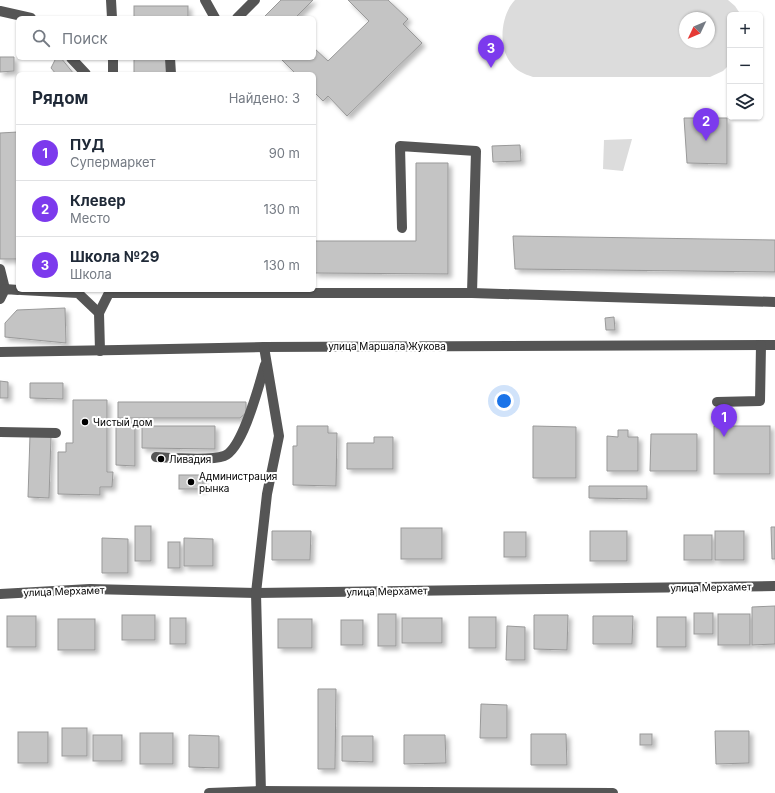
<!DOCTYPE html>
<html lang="ru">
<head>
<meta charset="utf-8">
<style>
	body { margin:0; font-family:Inter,sans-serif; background:#f6f6f7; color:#1f2937 }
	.controls { position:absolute; right:12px; top:12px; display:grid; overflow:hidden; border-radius:6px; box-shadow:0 1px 3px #0004 }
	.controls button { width:36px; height:36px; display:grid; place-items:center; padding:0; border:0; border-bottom:1px solid #e0e1e3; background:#fff; color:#1f2937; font:20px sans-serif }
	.compass { position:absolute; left:679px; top:12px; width:36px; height:36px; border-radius:50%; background:#fff; box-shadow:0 1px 3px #0004; rotate:226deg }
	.you { position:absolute; left:504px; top:401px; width:14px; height:14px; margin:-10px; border:3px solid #fff; border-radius:50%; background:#1a73e8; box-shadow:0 0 0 6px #1a73e833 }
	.badge { display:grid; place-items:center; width:26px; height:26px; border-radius:50%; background:#7c3aed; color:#fff; font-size:13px; font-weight:700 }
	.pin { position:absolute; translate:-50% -33px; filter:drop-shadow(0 1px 2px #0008) }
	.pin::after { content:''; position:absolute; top:21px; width:14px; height:12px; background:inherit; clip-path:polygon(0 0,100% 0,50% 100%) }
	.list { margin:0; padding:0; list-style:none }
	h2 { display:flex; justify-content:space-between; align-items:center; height:52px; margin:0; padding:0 16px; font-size:17px }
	h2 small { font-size:13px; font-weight:400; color:#747a83 }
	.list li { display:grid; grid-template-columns:26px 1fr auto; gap:12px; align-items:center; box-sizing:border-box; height:56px; padding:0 16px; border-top:1px solid #e0e1e3 }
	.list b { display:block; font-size:15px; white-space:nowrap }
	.list p { margin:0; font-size:13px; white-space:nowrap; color:#747a83 }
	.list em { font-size:13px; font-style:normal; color:#747a83 }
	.icon { flex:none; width:22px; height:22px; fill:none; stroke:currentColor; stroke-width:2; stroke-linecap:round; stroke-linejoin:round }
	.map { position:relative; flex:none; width:775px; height:793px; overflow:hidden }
	.search { position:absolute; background:#fff; box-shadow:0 1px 3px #0004; left:16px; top:16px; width:300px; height:44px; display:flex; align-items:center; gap:10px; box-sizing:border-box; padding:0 14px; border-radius:6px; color:#747a83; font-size:15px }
	.panel { position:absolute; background:#fff; box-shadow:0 1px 3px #0004; left:16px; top:72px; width:300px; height:220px; border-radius:6px }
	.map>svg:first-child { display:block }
	.green { fill:#dcdcdc; fill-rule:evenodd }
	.building { fill:#c4c4c4; stroke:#999; filter:url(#shadow) }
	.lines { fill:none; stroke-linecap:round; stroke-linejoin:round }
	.minor { stroke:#555; stroke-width:10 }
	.poi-dot { fill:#000; stroke:#fff; stroke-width:1.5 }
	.labels { text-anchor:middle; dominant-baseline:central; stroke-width:4; stroke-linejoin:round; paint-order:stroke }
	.street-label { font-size:10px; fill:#000; stroke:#fff }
	.poi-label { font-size:10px; fill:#000; stroke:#fff; text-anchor:start }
</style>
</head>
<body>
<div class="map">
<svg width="775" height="793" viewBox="0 0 775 793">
	<defs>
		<filter id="shadow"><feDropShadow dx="3.5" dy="3.5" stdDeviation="2" flood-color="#0004"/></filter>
	</defs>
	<rect width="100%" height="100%" fill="#fff"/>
	<g class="green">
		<path d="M515 0H728L735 6 741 15H730V64L723 71 710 77H533C524 74 516 71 510 62 498 46 501 14 515 0ZM685 18H709V42H685Z"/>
		<path d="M632 139 623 171 603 169 604 140Z"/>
	</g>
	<g class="building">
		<path d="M281 0H313L295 18H263Z"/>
		<path d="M348 0H388L408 19 403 24 422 43 347 116 328 96 323 101 314 92V74H296L280 58H314V48L328 61 369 21Z"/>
		<rect x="134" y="6" width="54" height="12"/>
		<path d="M0 57H14V71L0 72Z"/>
		<path d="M56 58H61L74 74H56L51 68Z"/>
		<rect x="134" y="58" width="33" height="16"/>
		<path d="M684 118H727V164L687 163Z"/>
		<path d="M18 132V259H0V133Z"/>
		<path d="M520 145 521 161 493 162 492 146Z"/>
		<path d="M416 163H448V274L314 273V241H416Z"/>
		<path d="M513 236 775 240V272L515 269Z"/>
		<path d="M65 308 66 343 5 337V323L17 310Z"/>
		<path d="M614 317 615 330H606L605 318Z"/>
		<path d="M0 381 8 382V398H0Z"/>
		<path d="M30 383H63V399L30 398Z"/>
		<path d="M73 400H107V472H113L112 487H100V495L58 494V452H66V443H73Z"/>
		<path d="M118 402H246V413L240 418H118Z"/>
		<path d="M116 422H135V466L116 465Z"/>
		<path d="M142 426H215V449L142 448Z"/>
		<path d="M297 426H328V433H337L336 486 293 485V446H297Z"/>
		<path d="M533 426 576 427V478H533Z"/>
		<rect x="714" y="426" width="56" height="48"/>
		<path d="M618 430H628V437H638V471H607V436L618 437Z"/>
		<path d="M651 434H697V471H650Z"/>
		<path d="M30 435 51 436 49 498 28 497Z"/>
		<path d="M374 437H393V469H347V443H374Z"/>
		<rect x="179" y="475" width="24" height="14"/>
		<path d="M589 486H647V499L589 498Z"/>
		<rect x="135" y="526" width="16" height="35"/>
		<path d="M771 527H775V559H772Z"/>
		<rect x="401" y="528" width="41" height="31"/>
		<path d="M272 531H311L310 560H272Z"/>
		<rect x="590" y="531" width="37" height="30"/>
		<rect x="715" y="531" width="29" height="29"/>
		<rect x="504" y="532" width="22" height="25"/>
		<rect x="684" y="535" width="28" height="25"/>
		<path d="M102 538 128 539V573H102Z"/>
		<path d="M184 538 213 539V566H184Z"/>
		<rect x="168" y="542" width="12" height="26"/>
		<path d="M775 606V644L752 645V607Z"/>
		<rect x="694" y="613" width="19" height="21"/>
		<rect x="378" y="614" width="18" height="32"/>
		<rect x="718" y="614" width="32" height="31"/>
		<rect x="122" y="615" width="33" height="25"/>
		<path d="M534 615H568L567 650 534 649Z"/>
		<rect x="7" y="616" width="29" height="31"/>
		<path d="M593 616H633L632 644H593Z"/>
		<rect x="469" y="617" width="27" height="31"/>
		<rect x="657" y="617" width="29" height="30"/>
		<rect x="170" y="618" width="16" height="26"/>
		<rect x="402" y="618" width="40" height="25"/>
		<rect x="58" y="619" width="37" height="31"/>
		<rect x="278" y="619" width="34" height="29"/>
		<rect x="341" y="620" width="22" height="25"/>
		<path d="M507 626 525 627V660H506Z"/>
		<path d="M318 689H336L335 769H318Z"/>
		<path d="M481 704 507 705V738H480Z"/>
		<rect x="62" y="728" width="25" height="28"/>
		<path d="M715 731H749V763L716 764Z"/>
		<rect x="18" y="732" width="30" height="31"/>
		<rect x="140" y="733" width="33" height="31"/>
		<path d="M531 734H566L567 765H531Z"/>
		<rect x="640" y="734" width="12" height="11"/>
		<rect x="93" y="735" width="29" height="26"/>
		<path d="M189 735 219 736V768L189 767Z"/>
		<path d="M404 735H445L446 763 404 764Z"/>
		<path d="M342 736H373V762L342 761Z"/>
	</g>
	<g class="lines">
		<g class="minor">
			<path d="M111 0 112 18"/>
			<path d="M205 0 215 18"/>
			<path d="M0 11 31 18"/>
			<path d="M237 18 255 0"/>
			<path d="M71 58 86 74"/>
			<path d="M113 58V74"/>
			<path d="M170 58 171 74"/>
			<path d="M402 228 400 146 476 151 472 293"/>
			<path d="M0 269 5 289H0"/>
			<path d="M21 290 78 293 99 313 100 351"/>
			<path d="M109 293H472L775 302"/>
			<path d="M0 299 5 289 18 290"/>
			<path d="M99 313 109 293V290"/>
			<path d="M0 352 119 350 264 347 775 345"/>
			<path d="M717 402 760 401 761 345"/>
			<path d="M0 432 56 433"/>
			<path d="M156 457C172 458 211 461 224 456 243 449 259 385 265 365"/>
			<path d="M0 594 90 589 256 593 775 586"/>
			<path d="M209 793 261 791 613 793"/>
			<path d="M261 793 256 593 267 494 279 436 264 347"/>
		</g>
	</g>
	<g class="poi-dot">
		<circle cx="85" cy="422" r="4"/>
		<circle cx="161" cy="459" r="4"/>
		<circle cx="191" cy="482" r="4"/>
	</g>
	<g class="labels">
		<g class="street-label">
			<text x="387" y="346">улица Маршала Жукова</text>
			<text transform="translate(711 587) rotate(-1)">улица Мерхамет</text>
			<text transform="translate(64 591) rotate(-2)">улица Мерхамет</text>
			<text transform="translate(387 591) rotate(-1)">улица Мерхамет</text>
		</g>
		<g class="poi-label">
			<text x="93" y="422">Чистый дом</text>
			<text x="169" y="459">Ливадия</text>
			<text x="199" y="476">Администрация<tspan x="199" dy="12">рынка</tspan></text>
		</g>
	</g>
</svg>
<div class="controls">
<button>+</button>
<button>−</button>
<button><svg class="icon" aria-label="layers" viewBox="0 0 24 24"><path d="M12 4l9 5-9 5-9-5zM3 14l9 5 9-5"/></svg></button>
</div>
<svg class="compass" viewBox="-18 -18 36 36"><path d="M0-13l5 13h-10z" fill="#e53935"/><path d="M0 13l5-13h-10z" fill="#747a83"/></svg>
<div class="you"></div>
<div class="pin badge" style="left:724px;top:437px">1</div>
<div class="pin badge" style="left:706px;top:141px">2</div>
<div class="pin badge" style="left:491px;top:68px">3</div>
<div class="search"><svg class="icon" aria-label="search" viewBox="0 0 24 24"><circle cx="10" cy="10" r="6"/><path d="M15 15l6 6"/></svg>Поиск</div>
<section class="panel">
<h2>Рядом<small>Найдено: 3</small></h2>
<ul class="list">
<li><span class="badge">1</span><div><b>ПУД</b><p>Супермаркет</p></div><em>90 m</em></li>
<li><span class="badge">2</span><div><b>Клевер</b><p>Место</p></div><em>130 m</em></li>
<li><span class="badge">3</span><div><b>Школа №29</b><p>Школа</p></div><em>130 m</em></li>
</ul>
</section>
</div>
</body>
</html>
